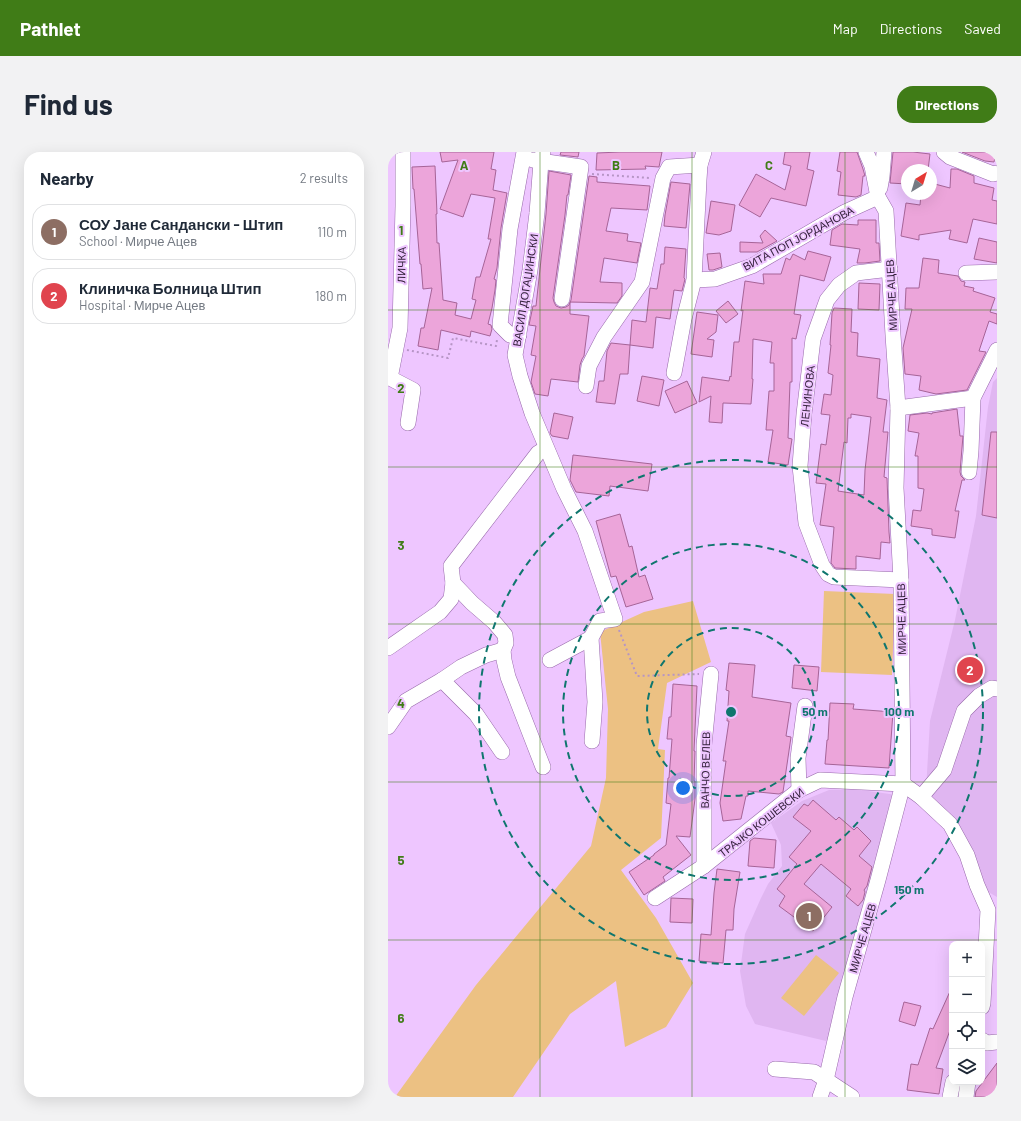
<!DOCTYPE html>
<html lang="en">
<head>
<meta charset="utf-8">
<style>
	body { margin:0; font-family:Barlow,sans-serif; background:#f2f2f3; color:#1f2937 }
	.controls { position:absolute; right:12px; bottom:12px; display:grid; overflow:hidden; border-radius:8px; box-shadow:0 4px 16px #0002 }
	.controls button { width:36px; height:36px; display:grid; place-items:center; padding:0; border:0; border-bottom:1px solid #e0e1e3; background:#fff; color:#1f2937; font:20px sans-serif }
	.compass { position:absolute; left:513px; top:12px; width:36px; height:36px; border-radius:50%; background:#fff; box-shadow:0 4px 16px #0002; rotate:38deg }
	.you { position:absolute; left:295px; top:636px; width:14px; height:14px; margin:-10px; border:3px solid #fff; border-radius:50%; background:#1a73e8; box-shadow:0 0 0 6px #1a73e833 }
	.badge { display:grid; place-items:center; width:26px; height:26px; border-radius:50%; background:#407c17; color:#fff; font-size:13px; font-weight:700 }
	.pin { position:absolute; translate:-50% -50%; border:2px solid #fff; box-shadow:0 1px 4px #0006 }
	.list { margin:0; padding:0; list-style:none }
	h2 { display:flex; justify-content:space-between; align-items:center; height:52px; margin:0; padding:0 16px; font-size:17px }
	h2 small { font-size:13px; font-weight:400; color:#747a83 }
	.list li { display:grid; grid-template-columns:26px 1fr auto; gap:12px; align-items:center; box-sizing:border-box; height:56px; margin:0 8px 8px; padding:0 8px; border:1px solid #e0e1e3; border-radius:16px }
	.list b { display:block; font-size:15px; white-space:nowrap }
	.list p { margin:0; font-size:13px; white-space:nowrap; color:#747a83 }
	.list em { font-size:13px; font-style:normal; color:#747a83 }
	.icon { flex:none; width:22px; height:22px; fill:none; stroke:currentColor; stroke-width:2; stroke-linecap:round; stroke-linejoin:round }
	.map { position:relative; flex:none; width:609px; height:945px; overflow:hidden; border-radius:16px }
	header { display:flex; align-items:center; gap:24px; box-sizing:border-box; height:56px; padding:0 20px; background:#407c17; color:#fff }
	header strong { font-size:19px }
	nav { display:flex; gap:22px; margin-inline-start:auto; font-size:14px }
	.intro { display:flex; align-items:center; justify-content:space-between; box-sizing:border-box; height:96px; padding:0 24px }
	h1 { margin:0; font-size:28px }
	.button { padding:10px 18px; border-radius:16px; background:#407c17; color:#fff; font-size:14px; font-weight:700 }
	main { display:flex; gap:24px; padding:0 24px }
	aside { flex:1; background:#fff; border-radius:16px; box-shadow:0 4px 16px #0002 }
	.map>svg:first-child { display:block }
	.built { fill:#e0b6f1 }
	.green { fill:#ecc183 }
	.building { fill:#eca5da; stroke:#a66497; fill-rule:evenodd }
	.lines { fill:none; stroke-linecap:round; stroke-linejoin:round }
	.minor-casing { stroke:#986aab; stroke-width:16 }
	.path { stroke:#b695c5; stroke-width:2; stroke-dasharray:2 3; stroke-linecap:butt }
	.minor { stroke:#fff; stroke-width:15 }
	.grid { fill:none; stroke:#407c17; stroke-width:1; stroke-opacity:0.55 }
	.ring { fill:none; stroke:#0f766e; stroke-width:2; stroke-dasharray:7 5 }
	.labels { text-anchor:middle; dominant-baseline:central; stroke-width:4; stroke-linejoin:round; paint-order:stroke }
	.street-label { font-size:11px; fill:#35223d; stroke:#eec6ff }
	.grid-label { font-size:13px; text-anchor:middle; font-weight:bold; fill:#407c17; stroke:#eec6ff; stroke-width:4; stroke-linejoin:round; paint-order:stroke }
	.centre { fill:#0f766e; stroke:#eec6ff; stroke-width:2 }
	.ring-label { font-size:12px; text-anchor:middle; font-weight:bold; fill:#0f766e; stroke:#eec6ff; stroke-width:4; stroke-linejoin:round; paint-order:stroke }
</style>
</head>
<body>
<header>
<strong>Pathlet</strong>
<nav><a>Map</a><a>Directions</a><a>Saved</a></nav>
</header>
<div class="intro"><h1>Find us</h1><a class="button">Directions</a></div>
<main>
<aside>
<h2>Nearby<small>2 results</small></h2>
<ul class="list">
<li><span class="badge" style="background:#8d6e63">1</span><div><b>СОУ Јане Сандански - Штип</b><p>School · Мирче Ацев</p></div><em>110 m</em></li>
<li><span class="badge" style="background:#e0444e">2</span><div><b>Клиничка Болница Штип</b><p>Hospital · Мирче Ацев</p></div><em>180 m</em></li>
</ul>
</aside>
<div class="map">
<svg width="609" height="945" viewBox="0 0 609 945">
	<rect width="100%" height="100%" fill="#eec6ff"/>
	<g class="built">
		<path d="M609 226V745L597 738 538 638 542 569 567 468 588 364 600 255 605 230Z"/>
		<path d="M466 637 509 643 445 880 438 889 367 872 358 854 352 819 357 782 373 746 380 732 394 714 393 693 383 671 414 649 441 638Z"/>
	</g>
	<g class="green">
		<path d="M436 439 507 442 504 523 433 520Z"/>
		<path d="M305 449 323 510 279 531 270 597 277 598 273 686 233 718 268 766 305 831 278 875 237 895 228 829 182 862 125 945H7L88 833 203 694 218 626 220 557 212 480 256 460Z"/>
		<path d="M428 803 451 821 416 864 393 846Z"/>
	</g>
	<g class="building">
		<path d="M52 0H106L103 17 108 18 105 38 119 41 113 76 109 116 106 127 108 128 107 138 104 156 100 172 103 173 104 177 102 184 83 179 82 185 53 178 50 198 30 194 33 176H36L44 136 35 137 33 112H32L26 37H25L24 15 47 14 49 62H48L49 91H51L55 148 69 151 67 163 83 167 88 148 84 147 88 125H92L103 87H100L107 46 83 42 75 65 52 57 70 8 54 10Z"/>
		<path d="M173 0H191L190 5 172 3Z"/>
		<path d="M232 0H274L271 15 257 14 258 17 208 18 209 1Z"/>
		<path d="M397 0H422L419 17 426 19 418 54 383 46 372 65 351 53 368 22 397 38 403 14 395 12Z"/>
		<path d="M452 0H469L475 17 477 24H475L473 43 468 45 450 43 453 20 449 19Z"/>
		<path d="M505 0H525L542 2 540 18H519V32L502 31Z"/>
		<path d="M574 0H608L606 10 597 9Z"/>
		<path d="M563 17H569L586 24V31L606 36 604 48 609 49V72L585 67 579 91 561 87 563 78 531 83V88L513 84 518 51 532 53 533 42H543V31L562 36Z"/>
		<path d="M161 19 183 23 180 43H179L177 63 165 146 166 150 168 154 173 156 178 155 181 153 183 148 201 24 209 25V30L262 34 259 58 223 56 218 79 240 82 239 89 253 91 249 111 216 106 212 130 234 131V144L229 151 182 150V162L201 164 196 204 194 207 192 213 190 230 163 227 160 244 147 242 143 230 148 204 143 203 148 174 141 173 145 154H148L158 62Z"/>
		<path d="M283 30 302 32 298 76 276 74 277 63Z"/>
		<path d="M323 49 347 53 343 79 331 83 318 81Z"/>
		<path d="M470 68H488V91H491L492 109 477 111H469L472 97 442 93 444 78 454 72 470 73Z"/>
		<path d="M377 78 389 89 369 100H352V90L375 91 372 84Z"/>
		<path d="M591 86 609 90V111L586 107Z"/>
		<path d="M277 95 298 97 296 126 297 127 294 139 286 138 282 167 268 165 265 196 242 193 244 168 258 170 262 136 269 137 273 112H276Z"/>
		<path d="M420 99 443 105 436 129 412 123 406 162 413 163 408 187 404 186V230H402L400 286 404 287 400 313 380 310 385 278H378L381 239H386V211H382L384 190 365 187 364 227H365L363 252 335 251 334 271 321 270 323 244 311 250 314 225 341 229 342 224 343 225 346 190H351L355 158 353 159 357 129 376 132 375 122H393L398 106 402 108 405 102 417 108Z"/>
		<path d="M332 101 334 115 325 118H321L319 102Z"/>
		<path d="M535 106 551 108 550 121 570 124 573 129 577 130 576 134 586 136 585 139 607 146 602 160 609 162V172L601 169 591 199 598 200 579 238 548 242 531 238 533 224 517 222 515 196 524 157H517L518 136H531Z"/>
		<path d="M471 131 492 132 491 158 470 157Z"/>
		<path d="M340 149 350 162 338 171 328 159Z"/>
		<path d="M446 156 464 157 463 180 470 181 469 204 492 207 489 246 499 248 495 280H500L496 325 499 326 501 380 502 391 493 390 492 407 468 404V417L447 416 443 411 446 375 432 373 438 332 428 331 433 292 438 293 442 263 433 262 436 242 443 243 445 223 440 221 443 193H442L444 161ZM463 262 483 265 477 318 476 343 450 339 456 290 459 291 460 266H463Z"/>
		<path d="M309 160 330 163 328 180 319 187 326 188 324 205 303 202Z"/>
		<path d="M223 191 242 193 240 222H232L227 252 208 250 211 229H216L219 199Z"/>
		<path d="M254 224 276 228 271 254 249 249Z"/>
		<path d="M299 229 309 251 287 261 277 239Z"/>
		<path d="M569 257 572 284H575L572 320 573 324 577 328H574L567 359H571L567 386 544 383V377L523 374 525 358 533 359 536 337 530 336V304H527L531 281 520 279 522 263 539 261 544 262V261Z"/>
		<path d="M166 261 185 265 180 287 164 284 162 281Z"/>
		<path d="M603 280H609V366L594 363Z"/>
		<path d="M185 303 264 312 260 339 222 334 221 344 188 340 182 328Z"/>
		<path d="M232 362 241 395 244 394 251 425 257 423 265 447 238 455 228 424 223 425 208 369Z"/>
		<path d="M341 511 367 513 364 545 403 551 398 584 403 585 395 640 391 642 360 639V644H358L353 667 335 669 332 651 338 609H335L341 569H339L341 539 338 538Z"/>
		<path d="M406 513 431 515 429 539 404 536Z"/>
		<path d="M285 532 309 534 306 599H307L306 629H307V647L302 685 288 684 303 703 275 725 277 729 256 743 241 720 266 703V702L278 693 283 652 278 651 280 626H281L284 587H279L281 565H283Z"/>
		<path d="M442 551 466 552 465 557 505 560 501 616 437 612 439 588H440Z"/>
		<path d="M425 648 448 668 451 665 466 678 469 675 483 689 471 704 484 715 479 734 476 738 477 740 475 748 470 754 458 744 463 737 433 712 416 732 444 755 425 779 391 754 397 744 389 737 409 712 401 705 423 679 405 665 416 652 420 654Z"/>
		<path d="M366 686 388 688 386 716 360 714 362 689Z"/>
		<path d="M329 717 352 720 346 757 345 778H338L335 811 311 809 313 782 323 783 326 741Z"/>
		<path d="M283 746 305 747 304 771 282 770Z"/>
		<path d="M564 835V873L548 916 555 917 551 942 519 938 523 912 530 913 542 876 545 877Z"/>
		<path d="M516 850 533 854 527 874 511 869Z"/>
		<path d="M609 911V941L606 945H587L588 939Z"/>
	</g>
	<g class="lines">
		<g class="minor-casing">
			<g id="minor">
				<path d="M155 0 153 10 149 61 142 118 127 203 132 224 144 261 176 337 197 379 227 467 212 469 203 486 207 550 204 589"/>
				<path d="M556 0 562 5 605 22 609 21"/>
				<path d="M145 8 193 15 174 147"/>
				<path d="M492 36 494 25 496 0"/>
				<path d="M502 117 468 121 451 133 439 148 425 187 416 262 412 314 418 371 434 413 440 422 446 425 513 428"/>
				<path d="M578 121 609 120"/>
				<path d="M306 128 327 127 364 114 457 60 490 45"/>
				<path d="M131 183H122L112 173 122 77 136 0"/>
				<path d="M286 221 296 167 306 128 311 28 312 13 316 0"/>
				<path d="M0 226H2L25 238 20 271"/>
				<path d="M2 226 12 176 15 54V0"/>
				<path d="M198 234 201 214 216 185 254 130 275 26 281 15 312 13"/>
				<path d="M510 256 585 246"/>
				<path d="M581 320 583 299 585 246 609 198"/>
				<path d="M0 496 52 460 63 447 65 431"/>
				<path d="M162 508 203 486"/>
				<path d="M0 575 18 549 54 528"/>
				<path d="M114 600 88 562 54 528 73 515 98 503 115 498"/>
				<path d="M155 615 120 525 116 508 115 498 118 491 117 483 106 470 84 451 65 431 63 414 150 301 158 296"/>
				<path d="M411 638 410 606 417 554"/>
				<path d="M533 645 556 618 576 559 591 544 604 536 609 537"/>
				<path d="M316 714V593L323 522"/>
				<path d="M267 746 316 714 411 638 432 628 515 632 533 645 562 672 579 703 589 733 600 758 595 851 594 855"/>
				<path d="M594 888 599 891 609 890"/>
				<path d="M387 917 426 920 464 945"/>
				<path d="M432 945 438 928 457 845 490 728 515 632 513 428 508 336 510 256 505 183 498 59 490 45 484 14 478 0"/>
				<path d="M562 945 565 930"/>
				<path d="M578 945 580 930"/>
			</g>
		</g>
		<g class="path">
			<path d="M204 22 262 26"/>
			<path d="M19 198 60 206 65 186 108 194 109 188"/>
			<path d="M231 478 249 524 311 522"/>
		</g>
		<use href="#minor" class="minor"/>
	</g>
	<path class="grid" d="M152 0V945M304 0V945M457 0V945M0 158H609M0 315H609M0 472H609M0 630H609M0 788H609"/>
	<g class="ring">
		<circle cx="343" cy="560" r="84"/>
		<circle cx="343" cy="560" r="168"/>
		<circle cx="343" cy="560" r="252"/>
	</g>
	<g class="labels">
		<g class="street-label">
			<text transform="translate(410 86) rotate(-28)">ВИТА ПОП ЈОРДАНОВА</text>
			<text transform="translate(13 113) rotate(-89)">ЛИЧКА</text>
			<text transform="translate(137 138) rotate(-81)">ВАСИЛ ДОГАЏИНСКИ</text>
			<text transform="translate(503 143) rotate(-93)">МИРЧЕ АЦЕВ</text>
			<text transform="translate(419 244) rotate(-84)">ЛЕНИНОВА</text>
			<text transform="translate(513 467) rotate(-91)">МИРЧЕ АЦЕВ</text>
			<text transform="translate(317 618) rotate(-89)">ВАНЧО ВЕЛЕВ</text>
			<text transform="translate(373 670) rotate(-38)">ТРАЈКО КОШЕВСКИ</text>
			<text transform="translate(474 786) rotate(-74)">МИРЧЕ АЦЕВ</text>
		</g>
	</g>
	<g class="grid-label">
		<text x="76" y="18">A</text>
		<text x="228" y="18">B</text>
		<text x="381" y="18">C</text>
		<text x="13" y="83">1</text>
		<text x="13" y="241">2</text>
		<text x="13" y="398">3</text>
		<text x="13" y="556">4</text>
		<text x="13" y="713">5</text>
		<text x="13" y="871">6</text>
	</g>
	<circle cx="343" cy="560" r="6" class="centre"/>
	<g class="ring-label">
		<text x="427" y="564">50 m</text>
		<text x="511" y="564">100 m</text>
		<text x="521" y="742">150 m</text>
	</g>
</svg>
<div class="controls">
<button>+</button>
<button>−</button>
<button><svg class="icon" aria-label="locate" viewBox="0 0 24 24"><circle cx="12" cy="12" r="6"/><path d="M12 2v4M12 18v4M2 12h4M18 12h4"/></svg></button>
<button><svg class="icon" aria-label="layers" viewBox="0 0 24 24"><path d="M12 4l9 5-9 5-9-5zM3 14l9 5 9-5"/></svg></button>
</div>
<svg class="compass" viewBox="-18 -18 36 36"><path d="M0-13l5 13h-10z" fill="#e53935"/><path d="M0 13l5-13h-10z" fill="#747a83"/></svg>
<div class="you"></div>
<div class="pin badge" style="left:421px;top:764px;background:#8d6e63">1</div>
<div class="pin badge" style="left:582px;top:518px;background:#e0444e">2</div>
</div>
</main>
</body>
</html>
